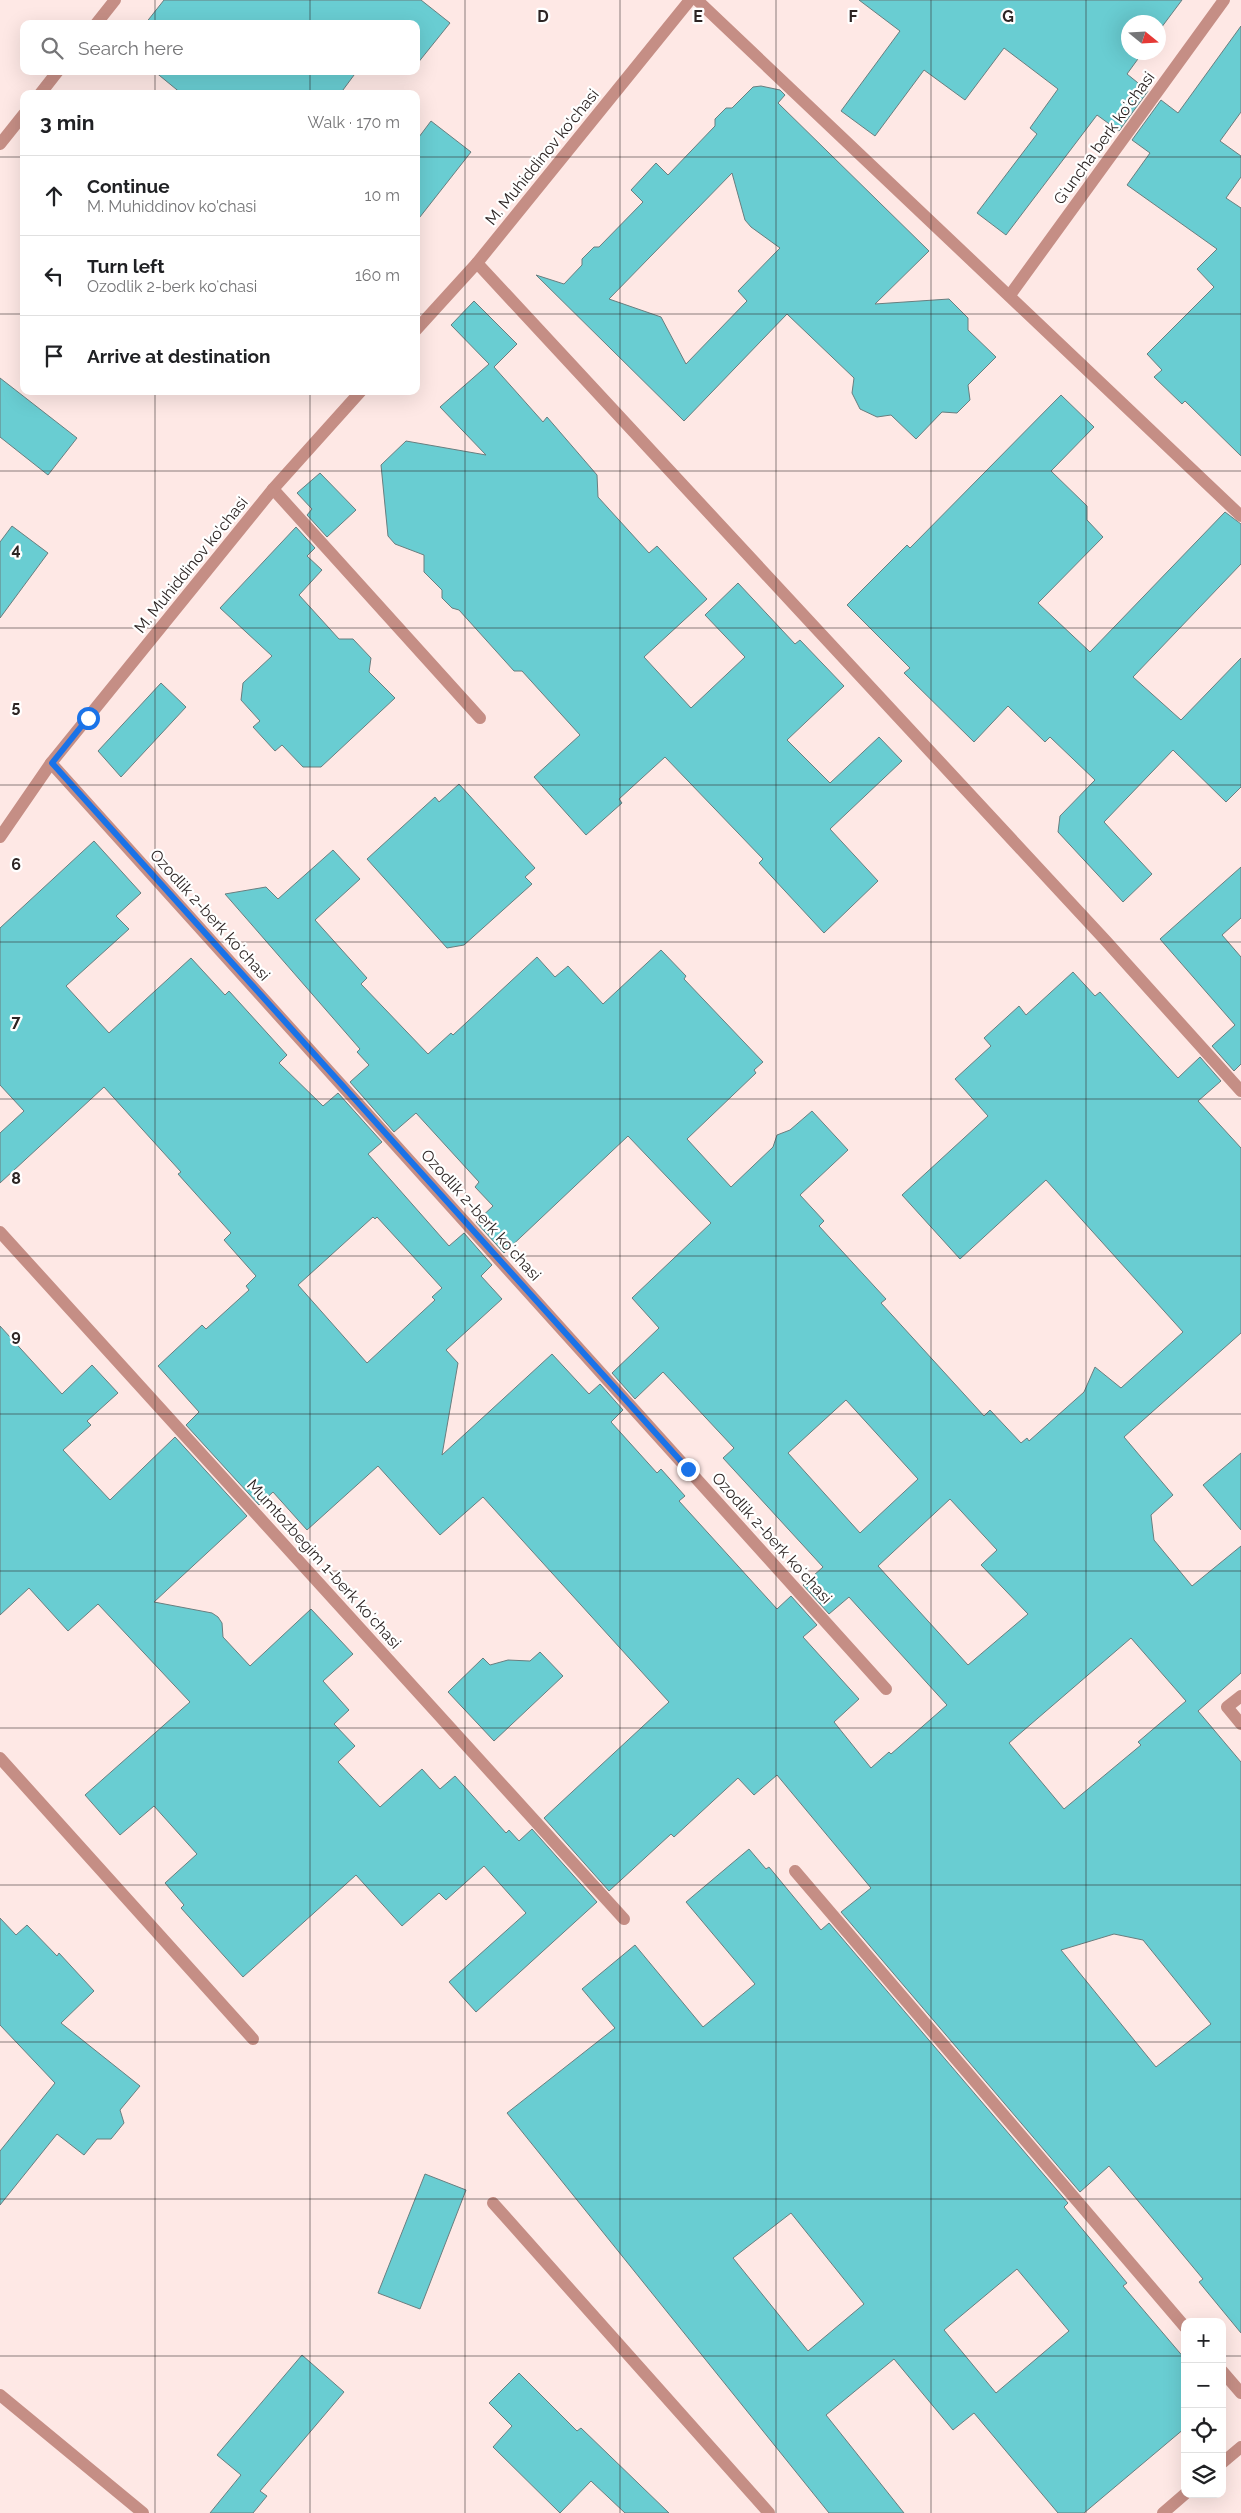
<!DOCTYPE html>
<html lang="en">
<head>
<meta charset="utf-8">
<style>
	body { margin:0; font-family:Raleway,sans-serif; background:#f6f6f6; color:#202124 }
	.controls { position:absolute; right:15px; bottom:15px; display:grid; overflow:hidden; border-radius:10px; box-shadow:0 5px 20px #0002 }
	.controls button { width:45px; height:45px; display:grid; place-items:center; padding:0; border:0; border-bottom:1px solid #e0e0e0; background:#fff; color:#202124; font:25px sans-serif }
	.compass { position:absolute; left:1121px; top:15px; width:45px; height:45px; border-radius:50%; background:#fff; box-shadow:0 5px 20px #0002; rotate:108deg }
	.stop { position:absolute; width:15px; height:15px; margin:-11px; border:4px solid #1a73e8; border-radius:50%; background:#fff }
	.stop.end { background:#1a73e8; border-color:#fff; box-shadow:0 1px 5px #0008 }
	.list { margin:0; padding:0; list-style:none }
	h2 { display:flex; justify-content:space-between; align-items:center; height:65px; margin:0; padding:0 20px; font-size:21px }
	h2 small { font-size:16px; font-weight:400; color:#757577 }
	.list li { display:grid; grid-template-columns:32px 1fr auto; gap:15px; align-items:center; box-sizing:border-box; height:80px; padding:0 20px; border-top:1px solid #e0e0e0 }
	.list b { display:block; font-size:19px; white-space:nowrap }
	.list p { margin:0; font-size:16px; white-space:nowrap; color:#757577 }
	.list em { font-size:16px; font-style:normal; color:#757577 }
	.icon { flex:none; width:28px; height:28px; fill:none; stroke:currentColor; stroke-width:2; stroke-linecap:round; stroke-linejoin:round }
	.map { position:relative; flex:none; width:1241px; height:2513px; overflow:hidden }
	.search { position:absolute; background:#fff; box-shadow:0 5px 20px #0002; left:20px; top:20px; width:400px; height:55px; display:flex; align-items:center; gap:12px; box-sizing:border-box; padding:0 18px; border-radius:10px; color:#757577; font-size:19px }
	.panel { position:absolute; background:#fff; box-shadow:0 5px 20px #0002; left:20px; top:90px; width:400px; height:305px; border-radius:10px }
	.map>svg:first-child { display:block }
	.building { fill:#69cdd2; stroke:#697e7f; fill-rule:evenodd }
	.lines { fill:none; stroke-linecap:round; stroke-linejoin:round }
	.lane { stroke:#c58e85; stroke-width:12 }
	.street { stroke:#c58e85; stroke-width:12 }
	.route { stroke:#1a73e8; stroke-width:6 }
	.grid { fill:none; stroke:#2d2524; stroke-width:1; stroke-opacity:0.55 }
	.labels { text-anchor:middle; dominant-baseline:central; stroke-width:4.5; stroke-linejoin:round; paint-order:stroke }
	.street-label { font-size:16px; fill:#2d2524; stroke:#fff }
	.grid-label { font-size:16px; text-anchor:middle; font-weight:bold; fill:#2d2524; stroke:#fff; stroke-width:4.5; stroke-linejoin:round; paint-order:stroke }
</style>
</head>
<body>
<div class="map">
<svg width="1241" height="2513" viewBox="0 0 1241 2513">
	<rect width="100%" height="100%" fill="#fee8e5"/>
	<g class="building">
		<path d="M164 0H421L450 23 417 64 416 24H145Z"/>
		<path d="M859 0H1182L1158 32V22H1128V52H1143L1127 74 1148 91 1119 131 1097 115 1006 235 977 213 1037 134 1030 128 1058 89 1004 48 965 100 924 70 875 136 841 111 900 31Z"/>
		<path d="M1241 26V112L1220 141 1241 156V177L1226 198 1241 208V456L1185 401 1182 404 1154 377 1162 370 1147 354 1214 287 1197 269 1217 249 1127 185 1150 153 1132 140 1161 100 1178 113Z"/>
		<path d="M154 71H357L340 94H182Z"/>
		<path d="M761 86 780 90 785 95 778 103 929 251 875 304 949 299 968 318V330L996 357 968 385 970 400 957 413 942 412 916 439 891 415 877 417 860 409 852 393 854 378 787 314 684 421 536 275 564 284 582 265V259L594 247H599L643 202 631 190 656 163 668 175 715 126V119L726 108H732L753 87ZM732 173 745 220 751 227 780 248 738 291 747 301 686 364 661 317 609 299Z"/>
		<path d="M431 121 471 152 416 222V141Z"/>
		<path d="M474 301 517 344 494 367 543 422 547 417 597 475 598 497 649 553 657 546 707 599 644 657 691 708 745 657 705 615 738 583 795 644 800 640 844 686 787 740 830 783 879 737 902 761 830 829 878 881 824 933 759 863 763 859 665 757 619 799 622 803 586 835 534 777 580 735 522 671H514L459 610 452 608 442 598V590L424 572V555L395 544 388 536 381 465 406 441 486 455 440 407 489 364 451 325Z"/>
		<path d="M0 378 77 438 48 475 0 437Z"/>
		<path d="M1061 395 1094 427 1051 471 1087 506V520L1103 537 1038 603 1090 652 1225 512 1241 524V564L1133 677 1181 720 1241 658V787L1226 802 1173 750 1104 822 1152 874 1123 902 1058 832 1060 816 1095 780 1050 737 1045 742 1008 706 974 742 904 673 910 668 847 605 907 545 910 548Z"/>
		<path d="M320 473 356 510 327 537 307 515 312 509 297 493Z"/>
		<path d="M12 526 48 553 0 618V542Z"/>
		<path d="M296 527 315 548 307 556 322 570 299 595 339 639H353L371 658 369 672 395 698 321 767H303L282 745 275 751 253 727 260 721 241 700 243 683 272 656 220 608Z"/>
		<path d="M161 683 186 707 121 777 98 751Z"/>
		<path d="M459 784 535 868 525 877 532 884 464 945 447 948 367 859 435 797 439 802Z"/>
		<path d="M94 841 141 893 116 916 129 929 66 986 109 1033 191 958 225 995 229 991 287 1055 279 1063 323 1106 338 1093 382 1142 368 1154 449 1246 464 1233 492 1265 481 1276 502 1299 446 1350 458 1363 442 1455 552 1354 589 1394 600 1384 623 1410 611 1422 657 1473 661 1469 685 1496 679 1501 777 1609 791 1596 817 1625 803 1637 859 1699 834 1722 871 1768 889 1752 891 1754 947 1705 849 1597 829 1614 803 1585 823 1567 723 1458 734 1448 663 1372 635 1399 612 1373 659 1328 632 1298 711 1223 628 1136 504 1253 476 1222 493 1206 475 1187 479 1182 416 1113 394 1132 350 1082 369 1065 357 1052 360 1049 225 894 266 887 278 899 333 850 360 879 315 920 367 978 361 984 428 1054 451 1033 453 1035 537 957 555 977 568 966 603 1004 661 950 686 976 684 979 763 1062 754 1070 756 1073 687 1139 731 1187 773 1147 777 1135 790 1130 812 1111 848 1150 800 1195 824 1221 819 1226 886 1299 881 1303 984 1416 990 1410 1021 1443 1027 1438 1029 1441 1084 1392 1095 1367 1121 1388 1183 1332 1046 1180 960 1259 902 1195 988 1116 955 1079 991 1046 984 1038 1019 1006 1026 1015 1073 972 1095 996 1100 992 1178 1078 1200 1057 1221 1081 1198 1101 1241 1148V1333L1124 1437 1173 1495 1151 1515 1154 1540 1192 1586 1241 1546V1673L1198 1711 1241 1762V2333L1199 2282 1203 2279 1109 2166 1080 2192 841 1912 871 1888 777 1775 754 1795 738 1778 674 1837 671 1834 609 1891 544 1818 669 1702 483 1497 440 1535 378 1466 307 1530 273 1492 259 1505 186 1425 199 1412 158 1366 202 1325 206 1329 249 1290 246 1286 256 1276 224 1240 231 1233 178 1174 181 1172 104 1087 0 1183V1133L24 1111 0 1085V928ZM373 1217 375 1219 377 1217 442 1288 432 1297 435 1300 367 1363 298 1285ZM846 1400 918 1479 860 1533 788 1453ZM950 1499 997 1550 981 1565 1028 1614 968 1665 878 1566ZM1131 1638 1186 1701 1138 1742 1141 1745 1064 1809 1009 1743ZM1114 1934 1143 1940 1211 2024 1156 2067 1061 1950Z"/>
		<path d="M1241 867V918L1222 935 1241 957V1064L1234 1071 1212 1046 1235 1025 1160 939Z"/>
		<path d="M0 1326 62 1394 92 1365 118 1393 87 1421 91 1425 63 1450 110 1500 175 1437 247 1516 154 1602 212 1613 218 1617 222 1623 223 1637 250 1666 311 1609 353 1654 323 1681 349 1710 334 1724 355 1746 338 1762 380 1807 422 1769 440 1789 455 1776 506 1833 509 1830 519 1841 532 1829 597 1902 476 2012 449 1982 526 1913 484 1866 446 1900 439 1893 402 1926 356 1875 243 1977 181 1908 184 1905 165 1883 197 1854 154 1806 120 1835 85 1795 190 1702 98 1604 68 1631 29 1588 0 1615Z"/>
		<path d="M1241 1453V1530L1203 1485Z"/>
		<path d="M540 1652 563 1676 494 1741 448 1692 483 1658 490 1665 508 1660 530 1661Z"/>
		<path d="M749 1849 766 1869 769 1867 821 1930 829 1923 1068 2203 1064 2207 1127 2283 1123 2286 1185 2359V2428L1084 2513H1058L974 2413 953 2430 894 2359 826 2415 904 2513H829L507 2113 615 2028 582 1989 635 1945 703 2027 755 1984 686 1902ZM791 2213 864 2304 808 2351 733 2258ZM1017 2269 1069 2331 996 2393 944 2330Z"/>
		<path d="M0 1918 16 1935 27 1925 57 1956 59 1953 94 1991 61 2023 140 2086 120 2110 124 2123 111 2139H97L84 2155 57 2134 0 2205V2151L55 2083 0 2025Z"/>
		<path d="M425 2174 466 2190 420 2309 378 2293Z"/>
		<path d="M302 2355 344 2392 260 2491 267 2496 253 2513H210L241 2475 217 2455Z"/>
		<path d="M519 2373 577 2431 581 2428 669 2513H625L591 2481 560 2513 493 2447 512 2426 489 2403Z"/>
	</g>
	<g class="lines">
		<g class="lane">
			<path d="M697 0 1241 516"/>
			<path d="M273 489 480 718"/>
			<path d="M0 837 51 763"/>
			<path d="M1241 1696 1227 1707 1241 1724"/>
			<path d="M0 1758 253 2039"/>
			<path d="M795 1871 1185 2327"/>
			<path d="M493 2203 769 2513"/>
			<path d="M1222 2371 1241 2393"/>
			<path d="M0 2395 143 2513"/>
			<path d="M1222 2463 1241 2447"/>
			<path d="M1163 2513 1185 2494"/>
		</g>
		<g class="street">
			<path d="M96 24 115 0"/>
			<path d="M40 94 58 71"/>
			<path d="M0 144 24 114"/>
			<path d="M477 263 1106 941 1241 1091"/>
			<path d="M1010 295 1224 0"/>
			<path d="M416 330 477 263 690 0"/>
			<path d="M361 391 273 489 51 763 886 1689"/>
			<path d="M0 1232 624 1919"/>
		</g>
	</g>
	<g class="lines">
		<path class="route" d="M88 718 52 763 688 1469"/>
	</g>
	<path class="grid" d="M155 0V24M310 0V24M465 0V2513M620 0V2513M776 0V2513M931 0V2513M1086 0V2513M155 71V94M310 71V94M0 157H24M416 157H1241M0 314H24M416 314H1241M155 391V2513M310 391V2513M0 471H1241M0 628H1241M0 785H1241M0 942H1241M0 1099H1241M0 1256H1241M0 1414H1241M0 1571H1241M0 1728H1241M0 1885H1241M0 2042H1241M0 2199H1241M0 2356H1185M1222 2356H1241"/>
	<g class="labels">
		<g class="street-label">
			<text transform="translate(1104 138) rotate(-54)">Gʻuncha berk koʻchasi</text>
			<text transform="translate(542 157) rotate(-51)">M. Muhiddinov ko'chasi</text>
			<text transform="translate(191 565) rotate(-51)">M. Muhiddinov ko'chasi</text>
			<text transform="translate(210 915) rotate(48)">Ozodlik 2-berk koʻchasi</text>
			<text transform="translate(481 1215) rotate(48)">Ozodlik 2-berk koʻchasi</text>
			<text transform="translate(772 1538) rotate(48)">Ozodlik 2-berk koʻchasi</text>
			<text transform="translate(324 1564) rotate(48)">Mumtozbegim 1-berk koʻchasi</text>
		</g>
	</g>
	<g class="grid-label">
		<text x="543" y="22">D</text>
		<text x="698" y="22">E</text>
		<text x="853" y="22">F</text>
		<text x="1008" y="22">G</text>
		<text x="16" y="555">4</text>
		<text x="16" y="712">5</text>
		<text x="16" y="870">6</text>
		<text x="16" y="1027">7</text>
		<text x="16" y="1184">8</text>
		<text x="16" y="1341">9</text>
	</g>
</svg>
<div class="controls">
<button>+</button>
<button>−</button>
<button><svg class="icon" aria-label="locate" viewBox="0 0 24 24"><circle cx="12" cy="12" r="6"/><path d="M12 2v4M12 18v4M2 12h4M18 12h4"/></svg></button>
<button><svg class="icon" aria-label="layers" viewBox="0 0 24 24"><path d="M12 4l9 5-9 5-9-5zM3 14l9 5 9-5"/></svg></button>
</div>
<svg class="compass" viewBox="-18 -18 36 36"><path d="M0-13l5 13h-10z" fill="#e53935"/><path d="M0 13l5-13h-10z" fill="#757577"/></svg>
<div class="stop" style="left:88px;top:718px"></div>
<div class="stop end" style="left:688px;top:1469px"></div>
<div class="search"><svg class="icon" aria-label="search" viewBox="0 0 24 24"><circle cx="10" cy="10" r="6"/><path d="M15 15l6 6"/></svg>Search here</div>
<section class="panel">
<h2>3 min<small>Walk · 170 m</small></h2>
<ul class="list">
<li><svg class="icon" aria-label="ahead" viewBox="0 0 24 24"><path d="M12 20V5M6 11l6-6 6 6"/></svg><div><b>Continue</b><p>M. Muhiddinov ko'chasi</p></div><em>10 m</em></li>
<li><svg class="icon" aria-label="left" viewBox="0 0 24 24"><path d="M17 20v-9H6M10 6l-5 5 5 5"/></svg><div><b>Turn left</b><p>Ozodlik 2-berk koʻchasi</p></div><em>160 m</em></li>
<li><svg class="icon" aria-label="arrive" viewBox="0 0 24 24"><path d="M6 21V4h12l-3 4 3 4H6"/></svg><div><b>Arrive at destination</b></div></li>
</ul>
</section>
</div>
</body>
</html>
